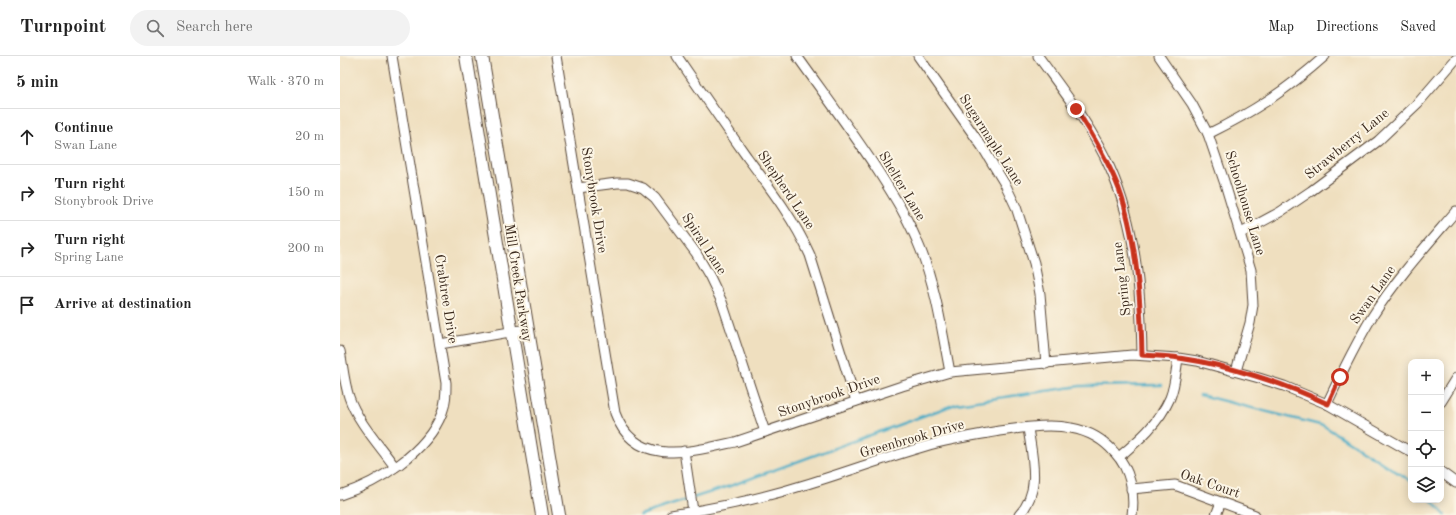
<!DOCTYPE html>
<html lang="en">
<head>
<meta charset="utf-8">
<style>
	body { margin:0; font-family:"Old Standard TT",serif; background:#f2f2f2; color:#222 }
	.controls { position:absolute; right:12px; bottom:12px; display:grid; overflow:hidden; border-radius:8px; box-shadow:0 2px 10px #0003 }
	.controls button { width:36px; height:36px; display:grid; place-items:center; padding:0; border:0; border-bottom:1px solid #e0e0e0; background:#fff; color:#222; font:20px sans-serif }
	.stop { position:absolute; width:12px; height:12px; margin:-9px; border:3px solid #c8321e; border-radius:50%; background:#fff }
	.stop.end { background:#c8321e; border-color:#fff; box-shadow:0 1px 4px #0008 }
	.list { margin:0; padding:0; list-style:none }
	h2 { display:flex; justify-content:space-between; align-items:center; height:52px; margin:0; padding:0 16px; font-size:17px }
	h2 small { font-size:13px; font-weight:400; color:#767676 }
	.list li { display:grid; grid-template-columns:26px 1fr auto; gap:12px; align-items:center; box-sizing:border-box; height:56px; padding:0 16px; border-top:1px solid #e0e0e0 }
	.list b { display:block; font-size:15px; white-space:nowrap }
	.list p { margin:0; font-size:13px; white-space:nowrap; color:#767676 }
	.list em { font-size:13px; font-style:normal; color:#767676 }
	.icon { flex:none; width:22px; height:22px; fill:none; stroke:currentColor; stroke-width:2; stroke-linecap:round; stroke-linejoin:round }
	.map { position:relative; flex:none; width:1116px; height:459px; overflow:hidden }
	header { display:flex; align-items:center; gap:24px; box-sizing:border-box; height:56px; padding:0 20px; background:#fff; border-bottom:1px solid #e0e0e0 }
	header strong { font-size:19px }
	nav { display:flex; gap:22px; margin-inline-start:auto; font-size:14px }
	.search { width:280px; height:36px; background:#f2f2f2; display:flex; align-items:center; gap:10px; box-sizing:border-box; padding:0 14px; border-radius:22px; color:#767676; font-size:15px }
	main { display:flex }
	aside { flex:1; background:#fff }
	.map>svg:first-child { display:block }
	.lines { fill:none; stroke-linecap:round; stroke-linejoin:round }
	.stream { stroke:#46acc6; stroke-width:2.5 }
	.minor-casing { stroke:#564536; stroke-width:11 }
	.major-casing { stroke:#564536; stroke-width:14 }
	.minor { stroke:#fff; stroke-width:9 }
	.major { stroke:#fff; stroke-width:12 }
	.route { stroke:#c8321e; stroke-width:5 }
	.labels { text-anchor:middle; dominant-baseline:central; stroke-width:4; stroke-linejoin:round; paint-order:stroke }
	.street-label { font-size:14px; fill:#3b2a1e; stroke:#fcf5e5 }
</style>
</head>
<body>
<header>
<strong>Turnpoint</strong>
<div class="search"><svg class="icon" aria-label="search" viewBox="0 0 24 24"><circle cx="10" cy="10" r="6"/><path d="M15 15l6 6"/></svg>Search here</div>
<nav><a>Map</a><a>Directions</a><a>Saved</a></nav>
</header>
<main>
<aside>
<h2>5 min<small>Walk · 370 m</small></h2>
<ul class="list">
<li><svg class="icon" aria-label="ahead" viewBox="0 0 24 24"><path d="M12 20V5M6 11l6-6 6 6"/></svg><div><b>Continue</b><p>Swan Lane</p></div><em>20 m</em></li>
<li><svg class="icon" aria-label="right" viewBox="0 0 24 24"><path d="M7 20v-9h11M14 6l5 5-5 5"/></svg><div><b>Turn right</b><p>Stonybrook Drive</p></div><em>150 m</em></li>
<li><svg class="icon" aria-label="right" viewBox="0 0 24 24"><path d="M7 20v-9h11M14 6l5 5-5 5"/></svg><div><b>Turn right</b><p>Spring Lane</p></div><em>200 m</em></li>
<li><svg class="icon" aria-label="arrive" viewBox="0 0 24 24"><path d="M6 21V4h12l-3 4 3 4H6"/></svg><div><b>Arrive at destination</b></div></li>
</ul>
</aside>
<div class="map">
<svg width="1116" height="459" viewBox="0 0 1116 459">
	<rect width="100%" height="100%" fill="#fcf5e5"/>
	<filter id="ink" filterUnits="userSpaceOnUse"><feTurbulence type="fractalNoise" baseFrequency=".025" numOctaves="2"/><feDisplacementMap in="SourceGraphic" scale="8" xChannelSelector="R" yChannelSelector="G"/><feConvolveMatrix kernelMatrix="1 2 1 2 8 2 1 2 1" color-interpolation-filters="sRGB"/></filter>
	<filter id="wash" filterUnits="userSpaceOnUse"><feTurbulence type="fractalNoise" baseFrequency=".012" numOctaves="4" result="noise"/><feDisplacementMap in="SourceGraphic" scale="16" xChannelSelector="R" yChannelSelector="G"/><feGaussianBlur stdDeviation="0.9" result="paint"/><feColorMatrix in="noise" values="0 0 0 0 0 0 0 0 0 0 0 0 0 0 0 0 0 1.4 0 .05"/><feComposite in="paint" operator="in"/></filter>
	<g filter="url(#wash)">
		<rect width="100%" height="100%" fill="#efdfbf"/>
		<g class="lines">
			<g class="stream">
				<path d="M860 339 984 370 1071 425"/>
				<path d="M1091 444 1105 459"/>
				<path d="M300 459 390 430 616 348 740 330 822 329"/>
			</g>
		</g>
	</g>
	<g filter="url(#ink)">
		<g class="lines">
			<g class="minor-casing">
				<g id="minor">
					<path d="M216 0 275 357C295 412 350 396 395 386L562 330 610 316 792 299 838 302 857 305 919 322 944 330 987 348 1071 396"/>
					<path d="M337 0C360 34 383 67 407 101 430 132 454 163 470 199L516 345"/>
					<path d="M457 0C484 38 512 75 538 115 554 140 569 164 580 192 596 231 602 275 610 316"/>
					<path d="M578 0 643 92 666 130 676 151 694 207 700 238 706 308"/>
					<path d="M698 0C724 36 752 71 770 112 796 170 801 236 802 299"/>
					<path d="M819 0 852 48 868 78 885 128 911 214 913 249 910 267 896 315"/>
					<path d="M868 78C913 56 947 34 985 0"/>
					<path d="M238 132 277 127H288L303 132 315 142 356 197 370 221 382 246 425 376"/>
					<path d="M901 177 940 156 971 135 1038 85 1078 47 1116 3"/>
					<path d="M100 288 187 273"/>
					<path d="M0 295C3 310 4 326 9 341 17 365 40 390 55 411"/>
					<path d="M1101 346 1116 322"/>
					<path d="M987 348C1001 318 1015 289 1032 261 1056 223 1087 189 1116 155"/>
					<path d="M344 395 353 455"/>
					<path d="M779 401C799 384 819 367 830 342 835 330 836 315 838 302"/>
					<path d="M1101 416 1116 427"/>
					<path d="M791 433 835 429 915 459"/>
					<path d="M0 439C38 427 87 396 102 357 106 347 106 337 106 327L52 0"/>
					<path d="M331 459C376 452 420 443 464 429 508 416 552 399 597 387 617 382 638 379 659 375 682 372 709 367 731 372 748 375 764 384 775 397 790 413 795 437 792 459"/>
					<path d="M679 459C702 435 692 401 688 372"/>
					<path d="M876 459 881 446"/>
				</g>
			</g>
			<g class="major-casing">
				<g id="major">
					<path d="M126 0 202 459"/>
					<path d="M142 0 219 459"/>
				</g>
			</g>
			<use href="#minor" class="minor"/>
			<use href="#major" class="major"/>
		</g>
	</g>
	<g class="lines" filter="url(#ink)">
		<path class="route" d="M736 53C753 79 768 105 779 133 797 182 801 247 802 299 814 300 827 300 839 302 888 309 943 327 988 348L1000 321"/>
	</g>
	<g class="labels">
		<g class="street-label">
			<text transform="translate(651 84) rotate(57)">Sugarmaple Lane</text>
			<text transform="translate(1007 88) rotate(-39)">Strawberry Lane</text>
			<text transform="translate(562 130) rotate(59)">Shelter Lane</text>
			<text transform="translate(446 134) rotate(56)">Shepherd Lane</text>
			<text transform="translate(254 144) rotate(81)">Stonybrook Drive</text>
			<text transform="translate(905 147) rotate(73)">Schoolhouse Lane</text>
			<text transform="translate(364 188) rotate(57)">Spiral Lane</text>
			<text transform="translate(782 223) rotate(-97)">Spring Lane</text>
			<text transform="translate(178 227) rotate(81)">Mill Creek Parkway</text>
			<text transform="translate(1033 239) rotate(-55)">Swan Lane</text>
			<text transform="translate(106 243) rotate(81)">Crabtree Drive</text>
			<text transform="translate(489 340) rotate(-19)">Stonybrook Drive</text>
			<text transform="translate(572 383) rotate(-16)">Greenbrook Drive</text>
			<text transform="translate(870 428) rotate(19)">Oak Court</text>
		</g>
	</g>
</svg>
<div class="controls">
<button>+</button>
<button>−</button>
<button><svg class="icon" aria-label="locate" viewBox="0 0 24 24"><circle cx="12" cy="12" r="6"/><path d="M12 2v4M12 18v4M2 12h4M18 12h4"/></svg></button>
<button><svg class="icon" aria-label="layers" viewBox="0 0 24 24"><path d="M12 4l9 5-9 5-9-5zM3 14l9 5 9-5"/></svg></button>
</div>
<div class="stop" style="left:1000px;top:321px"></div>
<div class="stop end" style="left:736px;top:53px"></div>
</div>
</main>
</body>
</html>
